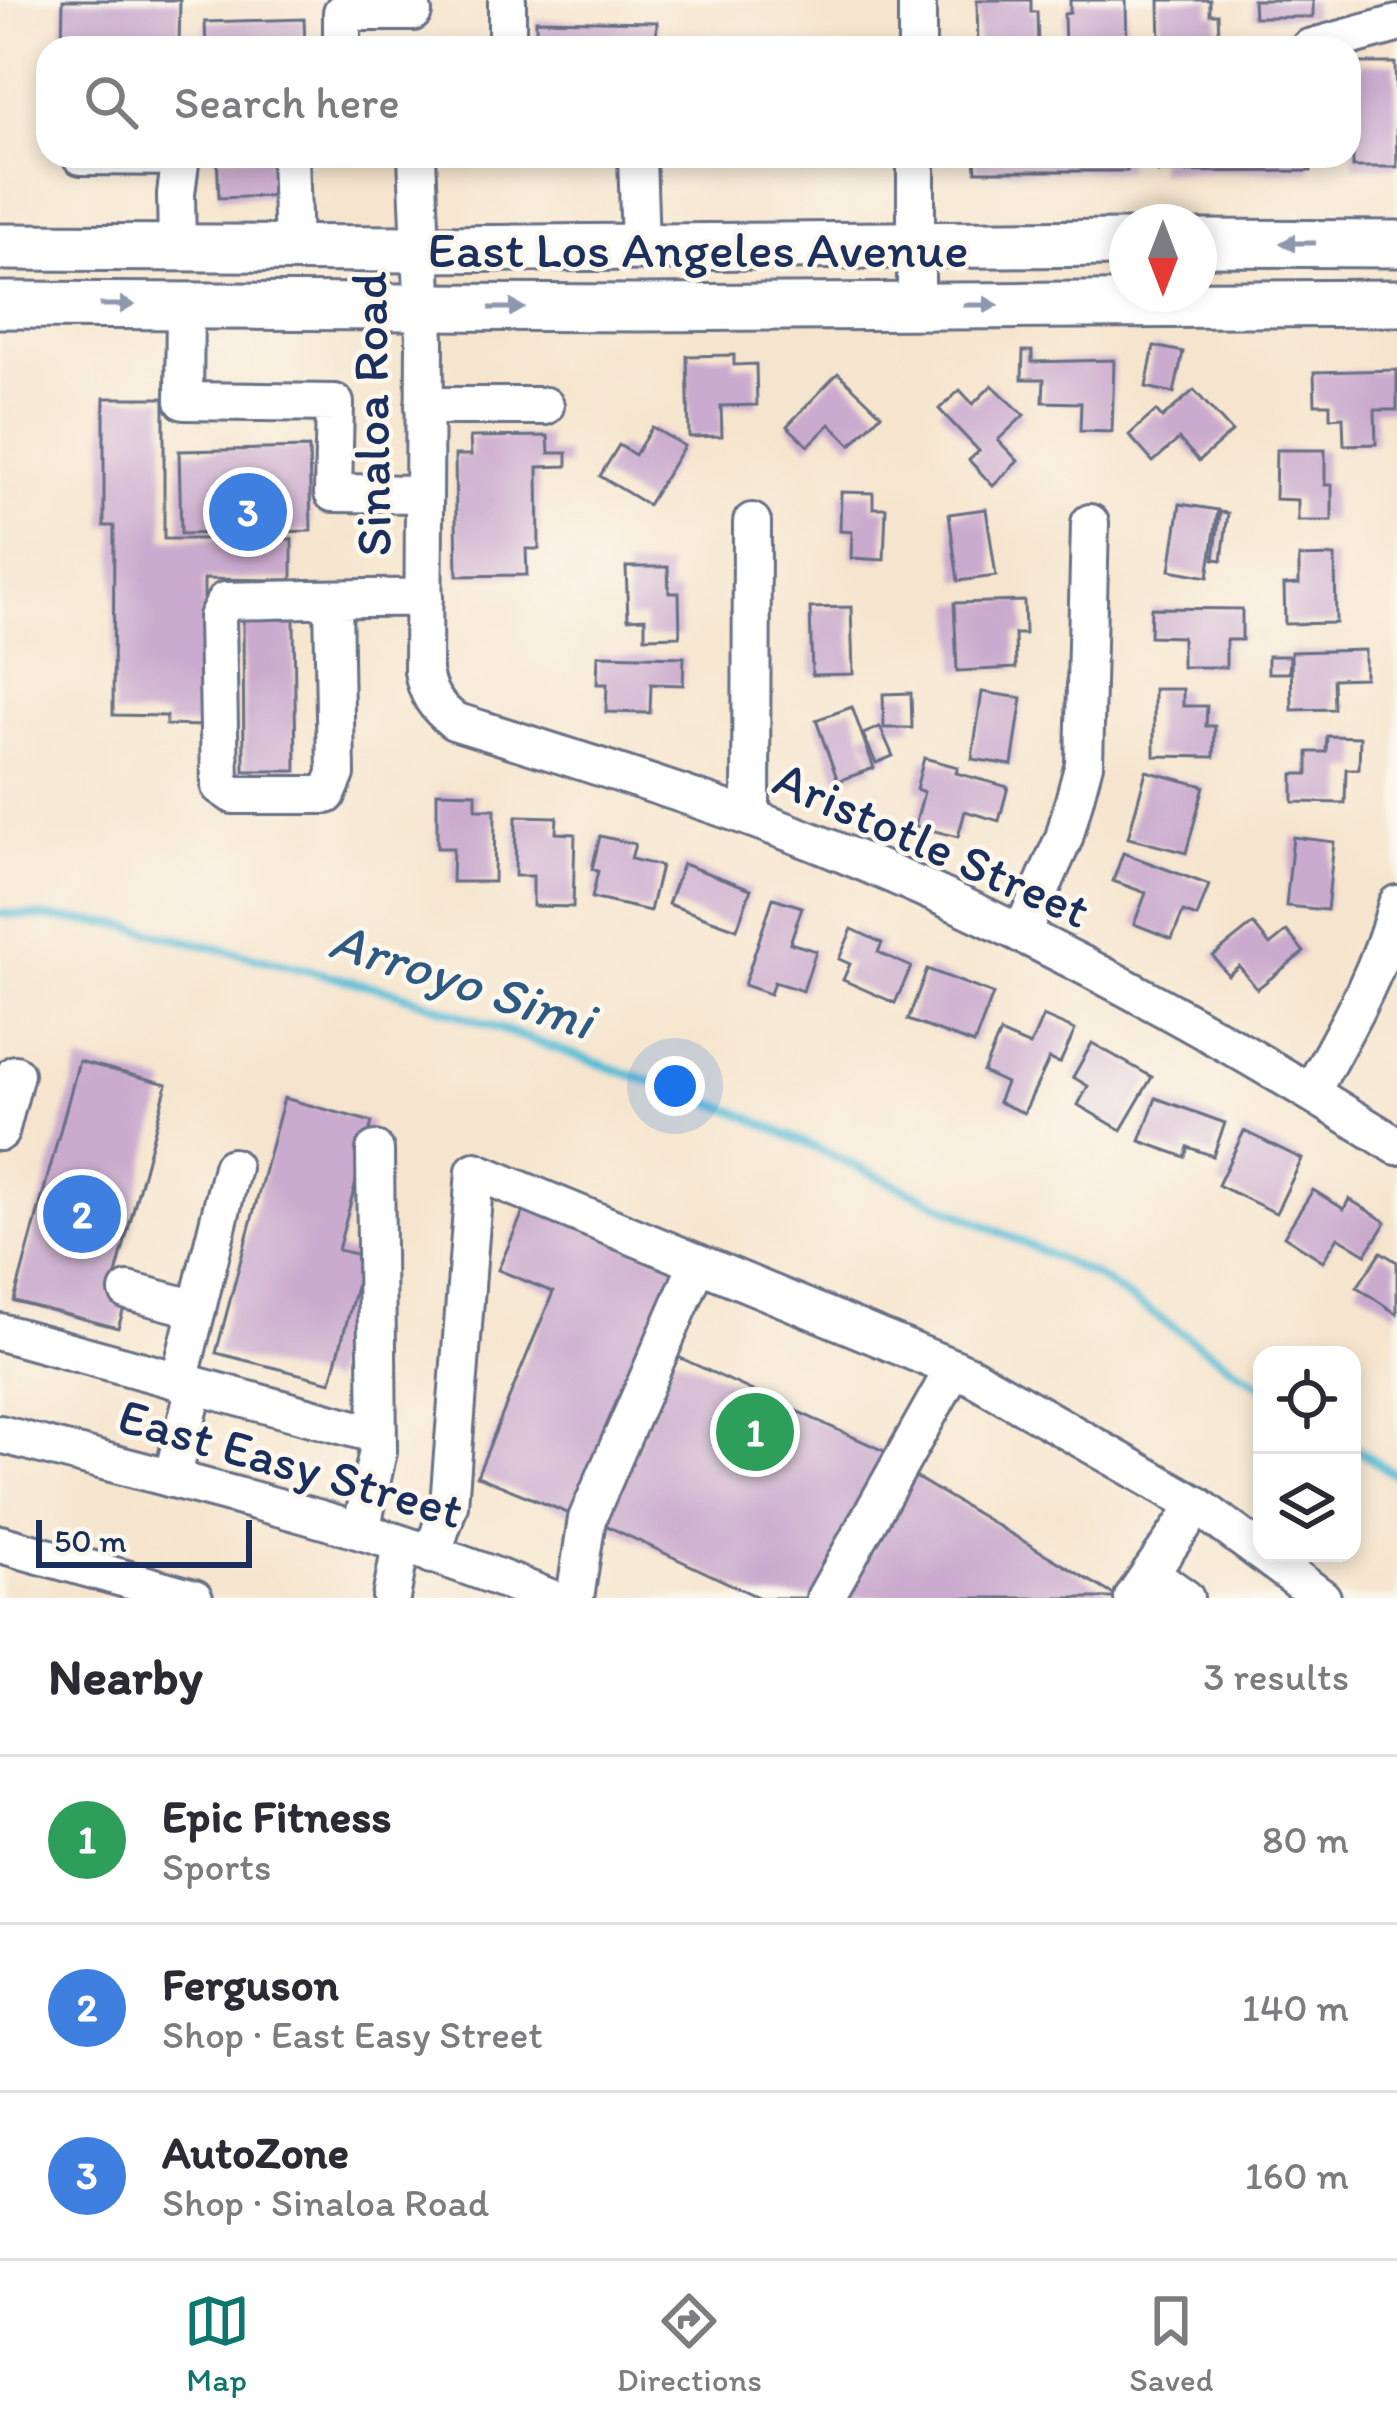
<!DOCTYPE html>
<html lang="en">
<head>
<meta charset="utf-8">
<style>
	body { margin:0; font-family:Itim,sans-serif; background:#f7f7f7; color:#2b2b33 }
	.controls { position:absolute; right:36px; bottom:36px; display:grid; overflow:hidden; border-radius:24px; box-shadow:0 6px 18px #0003 }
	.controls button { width:108px; height:108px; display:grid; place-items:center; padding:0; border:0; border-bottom:3px solid #e1e1e2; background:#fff; color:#2b2b33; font:60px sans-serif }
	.compass { position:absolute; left:1109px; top:204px; width:108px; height:108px; border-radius:50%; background:#fff; box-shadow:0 6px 18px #0003; rotate:180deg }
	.scale { position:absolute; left:36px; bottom:30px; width:216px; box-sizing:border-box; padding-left:12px; border:6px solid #1b2f5e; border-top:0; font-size:33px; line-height:42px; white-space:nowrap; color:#1b2f5e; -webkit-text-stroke:9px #fbf7ec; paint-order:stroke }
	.you { position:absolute; left:675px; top:1086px; width:42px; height:42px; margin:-30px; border:9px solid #fff; border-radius:50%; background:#1a73e8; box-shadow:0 0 0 18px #1a73e833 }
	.badge { display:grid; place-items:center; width:78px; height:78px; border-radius:50%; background:#0f766e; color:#fff; font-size:39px; font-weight:700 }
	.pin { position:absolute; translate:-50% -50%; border:6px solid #fff; box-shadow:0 3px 12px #0006 }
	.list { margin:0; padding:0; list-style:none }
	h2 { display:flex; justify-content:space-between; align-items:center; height:156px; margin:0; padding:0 48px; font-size:51px }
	h2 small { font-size:39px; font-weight:400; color:#7c7c81 }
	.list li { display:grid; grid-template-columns:78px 1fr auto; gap:36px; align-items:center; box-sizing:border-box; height:168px; padding:0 48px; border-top:3px solid #e1e1e2 }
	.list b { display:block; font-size:45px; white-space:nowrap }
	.list p { margin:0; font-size:39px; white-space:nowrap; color:#7c7c81 }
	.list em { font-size:39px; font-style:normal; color:#7c7c81 }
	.icon { flex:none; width:66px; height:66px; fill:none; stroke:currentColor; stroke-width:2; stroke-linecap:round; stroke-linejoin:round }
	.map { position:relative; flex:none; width:1397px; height:1598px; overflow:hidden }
	.search { position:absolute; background:#fff; box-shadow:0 6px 18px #0003; left:36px; right:36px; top:36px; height:132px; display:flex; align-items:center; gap:30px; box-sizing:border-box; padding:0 42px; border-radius:36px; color:#7c7c81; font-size:45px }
	.sheet { height:660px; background:#fff }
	nav { display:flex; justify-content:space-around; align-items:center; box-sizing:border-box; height:168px; border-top:3px solid #e1e1e2; background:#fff; font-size:33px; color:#7c7c81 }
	nav a { display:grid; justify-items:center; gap:6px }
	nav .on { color:#0f766e }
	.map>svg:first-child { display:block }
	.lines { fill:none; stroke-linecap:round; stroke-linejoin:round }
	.stream { stroke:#57bbd6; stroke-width:9 }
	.building { fill:#caaace }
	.minor-casing { stroke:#686f85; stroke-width:42 }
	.major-casing { stroke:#686f85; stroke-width:51 }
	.minor { stroke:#fff; stroke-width:36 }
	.major { stroke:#fff; stroke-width:45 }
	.oneway { fill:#8d97ae }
	.labels { text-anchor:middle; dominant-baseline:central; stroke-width:9; stroke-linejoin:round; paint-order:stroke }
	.street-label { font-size:51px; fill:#1b2f5e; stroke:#fbf7ec }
	.water-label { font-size:54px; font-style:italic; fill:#2d5982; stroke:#fbf7ec }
</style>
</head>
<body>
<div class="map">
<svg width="1397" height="1598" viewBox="0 0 1397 1598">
	<rect width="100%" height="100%" fill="#fbf7ec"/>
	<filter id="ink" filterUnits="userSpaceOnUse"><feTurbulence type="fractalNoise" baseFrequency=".00833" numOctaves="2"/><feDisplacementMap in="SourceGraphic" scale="24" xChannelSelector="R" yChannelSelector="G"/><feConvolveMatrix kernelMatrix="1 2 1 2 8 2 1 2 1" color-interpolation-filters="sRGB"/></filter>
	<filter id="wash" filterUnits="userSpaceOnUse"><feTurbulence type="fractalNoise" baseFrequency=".004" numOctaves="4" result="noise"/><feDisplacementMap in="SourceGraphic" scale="48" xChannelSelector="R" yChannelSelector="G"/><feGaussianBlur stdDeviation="2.7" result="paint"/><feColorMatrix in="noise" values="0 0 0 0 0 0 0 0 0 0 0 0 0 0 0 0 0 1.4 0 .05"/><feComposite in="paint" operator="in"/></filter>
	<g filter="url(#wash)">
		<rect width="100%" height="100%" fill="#f6e5ce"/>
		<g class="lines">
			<g class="stream">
				<path d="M0 913 118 924 392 991 737 1112 1096 1276 1262 1386"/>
				<path d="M1352 1446 1397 1476"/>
			</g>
		</g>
		<g id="blocks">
			<g class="building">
				<path d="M63 0H180L179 48H62Z"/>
				<path d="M977 0H1031V12H1037L1038 48H978Z"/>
				<path d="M1070 0H1126L1127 48H1065L1064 14 1070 13Z"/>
				<path d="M1159 0H1210V14H1218L1219 34 1202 35V48H1160Z"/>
				<path d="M1253 0H1313V17H1254Z"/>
				<path d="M304 19 305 48H206L205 22Z"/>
				<path d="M536 20 657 22 656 48H536Z"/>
				<path d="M1353 63H1395L1397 167H1353Z"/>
				<path d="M217 156H271L272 196 219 198Z"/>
				<path d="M975 156H1127V171H976Z"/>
				<path d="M1158 156H1310L1311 171 1158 172Z"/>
				<path d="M1154 346 1183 352 1174 393 1146 387Z"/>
				<path d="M1023 351H1032V362L1114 360 1112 432 1080 431 1081 403 1043 402 1044 379H1022Z"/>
				<path d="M734 355V365L756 364 757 405 721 406 722 436 689 437 687 356Z"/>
				<path d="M1397 370V410H1375L1376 444 1344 445 1343 417 1330 418V404H1315L1314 372Z"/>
				<path d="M838 373 881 414 851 445 830 424 808 446 787 426Z"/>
				<path d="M992 385 1024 415 998 440 1018 461 993 486 969 460 979 451 939 409 960 390 973 404Z"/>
				<path d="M1194 390 1232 432 1199 461 1179 439 1153 462 1129 435 1156 411 1162 418Z"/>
				<path d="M104 398H164V539H292V580L204 579V726L166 725V716L113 715 114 526H104Z"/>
				<path d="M652 427 684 446 648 505 600 476 619 445 635 455Z"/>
				<path d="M548 436 549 453H567V466L538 467 539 549H526L527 575 457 576 455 455H471L470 437Z"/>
				<path d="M309 448 311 531 181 534 179 451Z"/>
				<path d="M1276 450H1325V485H1332V521H1298V500L1275 499Z"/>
				<path d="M841 492 873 493V508H886L884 560 851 558 852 532 840 531Z"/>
				<path d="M1180 504 1218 510 1208 577 1170 570Z"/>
				<path d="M986 509 996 576 958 581 949 514Z"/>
				<path d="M1220 512 1228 513 1222 560 1214 559Z"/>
				<path d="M1335 556 1336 623 1285 624 1284 585 1299 584V557Z"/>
				<path d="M626 567H668L669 593H679L680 636 645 637V618L628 619Z"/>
				<path d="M1024 601 1025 634H1015L1016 668 957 671 954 603Z"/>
				<path d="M851 607 853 674 812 675 810 608Z"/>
				<path d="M1151 608 1242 609V640H1226V667H1182V637L1150 636Z"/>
				<path d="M294 618 296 771H244L243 619Z"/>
				<path d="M1365 650V678L1333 679 1334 709 1292 710 1291 652Z"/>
				<path d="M598 655 684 657 683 685 651 684 650 713 606 712 607 684H597Z"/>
				<path d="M1268 656H1290L1289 673H1268Z"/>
				<path d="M1154 689H1183V706H1207L1206 726H1215L1214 757 1154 756Z"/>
				<path d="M982 692 1022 698 1012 765 972 759Z"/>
				<path d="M911 693 912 728H884L883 694Z"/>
				<path d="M852 707 874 768 838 781 816 720Z"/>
				<path d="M880 727 893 756 876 763 863 734Z"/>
				<path d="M1327 736 1360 737 1359 769H1346L1345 803 1293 802V774H1308V752H1326Z"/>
				<path d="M924 758 958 767 956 773 1008 787 999 821 965 811 958 837 915 826 924 792 916 789Z"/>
				<path d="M1146 771 1204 786 1186 853 1128 838Z"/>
				<path d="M437 792 476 793V809H495L494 882H452L453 848H437Z"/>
				<path d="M516 816 557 817 556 833 575 834 573 907 533 906V876H515Z"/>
				<path d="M600 836 635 844 631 859 661 866 650 911 592 898 598 871 592 869Z"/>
				<path d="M1293 837 1334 842 1327 910 1286 906Z"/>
				<path d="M1123 853 1209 885 1197 917 1183 912 1172 939 1134 924 1146 893 1113 881Z"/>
				<path d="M683 864 751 889 737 929 668 904Z"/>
				<path d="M773 898 802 907 790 943 816 951 803 991 774 982 770 994 744 985Z"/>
				<path d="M1253 924 1270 945 1287 931 1304 952 1257 989 1239 966 1228 975 1213 956Z"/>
				<path d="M852 929 882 943 878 952 911 967 895 1003 843 980 850 964 839 959Z"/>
				<path d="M927 969 993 994 974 1044 908 1020Z"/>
				<path d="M1043 1016 1075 1030 1060 1063 1049 1059 1024 1113 998 1102 1006 1083 983 1072 1000 1033 1030 1046Z"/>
				<path d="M1092 1043 1152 1077 1121 1130 1078 1105 1088 1086 1073 1077Z"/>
				<path d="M79 1061 167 1084 110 1297 126 1302 118 1328 14 1301Z"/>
				<path d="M284 1098 372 1122 338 1250 364 1256 331 1382 216 1353Z"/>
				<path d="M1156 1098 1225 1123 1213 1156 1188 1147 1185 1157 1140 1141Z"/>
				<path d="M1244 1131 1302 1159 1276 1213 1218 1185Z"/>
				<path d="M1313 1190 1344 1209 1349 1199 1386 1222 1366 1254 1338 1237 1323 1261 1284 1236Z"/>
				<path d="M527 1203 692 1272 585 1520 477 1476 553 1292 498 1270Z"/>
				<path d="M1381 1252 1397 1262V1314L1357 1287Z"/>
				<path d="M674 1355 899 1458 824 1598H760L605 1525Z"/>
				<path d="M912 1475 1119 1598H847Z"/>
			</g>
		</g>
	</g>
	<g filter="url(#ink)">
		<use href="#blocks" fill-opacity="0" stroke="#686f85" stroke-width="3"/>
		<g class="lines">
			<g class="minor-casing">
				<g id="minor">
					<path d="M507 0V48"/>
					<path d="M342 48V12H413"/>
					<path d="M917 48V0"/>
					<path d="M1309 48 1397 24"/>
					<path d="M81 156 181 157"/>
					<path d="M290 156 293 248"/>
					<path d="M417 156 425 341 423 671C427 694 435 706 454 721 553 752 651 782 748 817 977 900 1192 1017 1397 1146"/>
					<path d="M637 156 640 245"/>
					<path d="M916 156V305"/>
					<path d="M177 248 176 194 181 156"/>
					<path d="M185 306 184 401 335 403 333 493 424 494"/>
					<path d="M424 406H545"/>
					<path d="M333 599 336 774 327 795H233L220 786 217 617 225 601C291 600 357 597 424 598"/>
					<path d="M751 818 752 522"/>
					<path d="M1021 934 1064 838 1084 764 1090 523"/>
					<path d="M1311 1092C1344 1032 1380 971 1397 904"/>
					<path d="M0 1132 15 1074"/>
					<path d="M128 1291 197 1309"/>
					<path d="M0 1332 377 1435"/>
					<path d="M179 1382 232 1167"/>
					<path d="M0 1434C184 1483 374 1525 550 1598"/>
					<path d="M172 1479 195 1386"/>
					<path d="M361 1531 378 1451 375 1150"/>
					<path d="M0 1544 194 1598"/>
					<path d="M1262 1553 1322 1598"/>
					<path d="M432 1555 449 1505 475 1171 970 1375 1197 1505 1262 1553"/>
					<path d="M1150 1573 1185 1598"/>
					<path d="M391 1598 401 1545"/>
					<path d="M575 1598 587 1519 698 1263"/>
					<path d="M825 1598 954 1368"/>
					<path d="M1133 1598 1197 1505"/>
				</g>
			</g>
			<g class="major-casing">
				<g id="major">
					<path d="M1199 243 1397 244"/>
					<path d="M0 247 420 249 1127 243"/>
					<path d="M0 305 642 308 1397 303"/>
				</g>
			</g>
			<use href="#minor" class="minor"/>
			<use href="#major" class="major"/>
		</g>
		<defs><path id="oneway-solid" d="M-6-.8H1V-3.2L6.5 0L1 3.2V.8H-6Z" transform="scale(3)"/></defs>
		<g class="oneway">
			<use href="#oneway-solid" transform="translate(1298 243) rotate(-180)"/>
			<use href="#oneway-solid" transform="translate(117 305)"/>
			<use href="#oneway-solid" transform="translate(981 305)"/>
			<use href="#oneway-solid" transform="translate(507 308)"/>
		</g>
	</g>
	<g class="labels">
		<g class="street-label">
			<text x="698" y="249">East Los Angeles Avenue</text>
			<text transform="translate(371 414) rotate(-91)">Sinaloa Road</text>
			<text transform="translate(932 844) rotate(24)">Aristotle Street</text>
			<text transform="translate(291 1463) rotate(16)">East Easy Street</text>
		</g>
		<g class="water-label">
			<text transform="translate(462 980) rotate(18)">Arroyo Simi</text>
		</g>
	</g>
</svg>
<div class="controls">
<button><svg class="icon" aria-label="locate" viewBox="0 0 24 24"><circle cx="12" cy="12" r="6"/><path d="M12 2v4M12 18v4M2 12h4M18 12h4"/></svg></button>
<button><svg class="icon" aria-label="layers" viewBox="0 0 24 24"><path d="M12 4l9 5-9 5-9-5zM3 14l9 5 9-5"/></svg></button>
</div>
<svg class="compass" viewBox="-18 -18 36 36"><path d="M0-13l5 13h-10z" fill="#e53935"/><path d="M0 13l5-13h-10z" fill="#7c7c81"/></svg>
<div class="scale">50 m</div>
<div class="you"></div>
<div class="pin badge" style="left:755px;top:1432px;background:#2e9e5b">1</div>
<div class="pin badge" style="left:82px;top:1214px;background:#3f7fe0">2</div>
<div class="pin badge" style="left:248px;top:512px;background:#3f7fe0">3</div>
<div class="search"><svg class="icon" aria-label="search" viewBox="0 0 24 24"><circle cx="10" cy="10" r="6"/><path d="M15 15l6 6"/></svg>Search here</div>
</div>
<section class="sheet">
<h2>Nearby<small>3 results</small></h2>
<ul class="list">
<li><span class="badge" style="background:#2e9e5b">1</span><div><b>Epic Fitness</b><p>Sports</p></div><em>80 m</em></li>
<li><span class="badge" style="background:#3f7fe0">2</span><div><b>Ferguson</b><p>Shop · East Easy Street</p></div><em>140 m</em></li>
<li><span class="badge" style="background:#3f7fe0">3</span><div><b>AutoZone</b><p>Shop · Sinaloa Road</p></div><em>160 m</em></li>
</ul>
</section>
<nav>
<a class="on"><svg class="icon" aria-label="map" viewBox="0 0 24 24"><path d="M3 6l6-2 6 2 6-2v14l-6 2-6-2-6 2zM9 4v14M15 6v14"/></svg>Map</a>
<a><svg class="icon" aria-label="directions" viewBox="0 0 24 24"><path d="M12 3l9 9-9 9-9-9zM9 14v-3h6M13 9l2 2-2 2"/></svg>Directions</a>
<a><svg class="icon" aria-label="saved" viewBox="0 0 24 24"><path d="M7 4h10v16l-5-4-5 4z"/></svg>Saved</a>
</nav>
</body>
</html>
